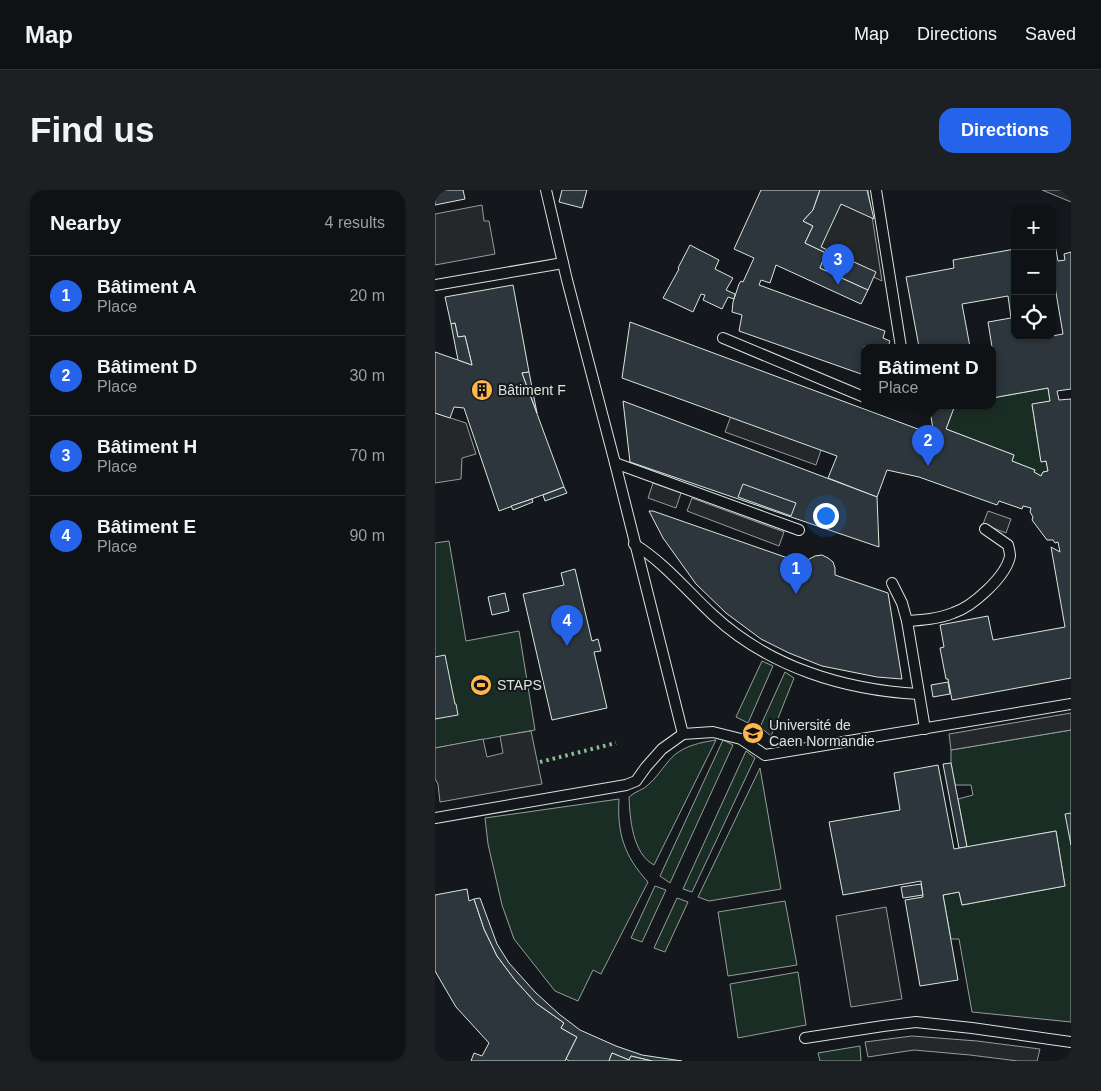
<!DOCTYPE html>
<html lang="en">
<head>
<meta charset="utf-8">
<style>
	body { margin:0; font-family:Arial,sans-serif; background:#1d2022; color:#f1f3f6 }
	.controls { position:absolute; right:15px; top:15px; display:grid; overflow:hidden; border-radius:10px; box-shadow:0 1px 4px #0004 }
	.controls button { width:45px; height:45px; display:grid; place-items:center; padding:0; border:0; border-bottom:1px solid #2f3234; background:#0f1215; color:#f1f3f6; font:25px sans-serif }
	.you { position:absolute; left:390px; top:325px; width:18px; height:18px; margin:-12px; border:4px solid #fff; border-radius:50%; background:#1a73e8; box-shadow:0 0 0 8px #1a73e833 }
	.badge { display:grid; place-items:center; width:32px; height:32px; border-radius:50%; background:#2563eb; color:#fff; font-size:16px; font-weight:700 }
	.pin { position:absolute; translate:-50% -41px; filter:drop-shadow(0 1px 2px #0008) }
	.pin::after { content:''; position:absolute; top:26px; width:18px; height:15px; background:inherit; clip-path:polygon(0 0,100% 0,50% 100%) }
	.popup { position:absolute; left:426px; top:154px; width:135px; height:65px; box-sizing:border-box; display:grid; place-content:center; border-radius:10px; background:#0f1215; filter:drop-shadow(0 1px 4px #0005); font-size:16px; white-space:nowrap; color:#9b9ea0 }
	.popup b { font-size:19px; color:#f1f3f6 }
	.popup::after { content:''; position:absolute; left:50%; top:100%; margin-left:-10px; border:10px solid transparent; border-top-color:#0f1215 }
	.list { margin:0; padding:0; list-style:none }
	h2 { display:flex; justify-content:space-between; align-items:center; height:65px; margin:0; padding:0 20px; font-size:21px }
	h2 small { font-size:16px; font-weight:400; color:#9b9ea0 }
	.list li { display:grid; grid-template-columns:32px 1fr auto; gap:15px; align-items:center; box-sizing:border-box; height:80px; padding:0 20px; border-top:1px solid #2f3234 }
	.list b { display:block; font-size:19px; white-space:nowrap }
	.list p { margin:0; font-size:16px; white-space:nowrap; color:#9b9ea0 }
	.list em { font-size:16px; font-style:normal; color:#9b9ea0 }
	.icon { flex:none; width:28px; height:28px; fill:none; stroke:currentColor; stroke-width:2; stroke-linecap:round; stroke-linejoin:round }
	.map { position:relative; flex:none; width:636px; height:871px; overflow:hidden; border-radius:15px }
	header { display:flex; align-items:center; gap:30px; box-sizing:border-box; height:70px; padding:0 25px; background:#0f1215; border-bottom:1px solid #2f3234 }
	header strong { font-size:24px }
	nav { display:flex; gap:28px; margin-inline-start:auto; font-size:18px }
	.intro { display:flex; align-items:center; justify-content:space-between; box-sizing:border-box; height:120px; padding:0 30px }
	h1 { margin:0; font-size:35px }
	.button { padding:12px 22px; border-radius:15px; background:#2563eb; color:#fff; font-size:18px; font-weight:700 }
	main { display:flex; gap:30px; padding:0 30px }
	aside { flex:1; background:#0f1215; border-radius:15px; box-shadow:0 1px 4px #0004 }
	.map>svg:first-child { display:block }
	.green { fill:#1a2d24; stroke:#939e99 }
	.parking { fill:#24282b; stroke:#939e99 }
	.building { fill:#2c363c; stroke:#d8e6dc }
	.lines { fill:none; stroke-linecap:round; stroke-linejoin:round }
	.service-casing { stroke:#d8e6dc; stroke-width:12 }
	.service { stroke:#14181c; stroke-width:10 }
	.hedge { stroke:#8ac095; stroke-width:4; stroke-dasharray:2.5 4; stroke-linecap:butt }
	.labels { text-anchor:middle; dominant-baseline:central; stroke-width:4; stroke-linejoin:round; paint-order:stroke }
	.poi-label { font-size:14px; fill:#d8e6dc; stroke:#14181c; text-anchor:start }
</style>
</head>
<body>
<header>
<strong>Map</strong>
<nav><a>Map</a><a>Directions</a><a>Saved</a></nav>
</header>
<div class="intro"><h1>Find us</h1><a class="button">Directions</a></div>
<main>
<aside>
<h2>Nearby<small>4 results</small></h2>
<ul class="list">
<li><span class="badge">1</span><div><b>Bâtiment A</b><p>Place</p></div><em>20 m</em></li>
<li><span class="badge">2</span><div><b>Bâtiment D</b><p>Place</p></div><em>30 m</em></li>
<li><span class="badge">3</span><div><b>Bâtiment H</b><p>Place</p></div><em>70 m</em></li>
<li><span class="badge">4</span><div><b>Bâtiment E</b><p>Place</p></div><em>90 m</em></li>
</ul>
</aside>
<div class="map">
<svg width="636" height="871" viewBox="0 0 636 871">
	<rect width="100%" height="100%" fill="#14181c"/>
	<g class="green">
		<path d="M613 198 615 211 597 215 606 271H611L613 281 608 282 606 286 599 282 600 280 577 271 579 265 511 239 520 215H557V208Z"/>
		<path d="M14 351 31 451 84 441 100 540 0 558V353Z"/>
		<path d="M327 471 338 476 313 533 301 527Z"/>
		<path d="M350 482 359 488 336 546 325 537Z"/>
		<path d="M636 540V832L537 822 524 749H516L508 705 524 702 527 715 630 696 621 641 532 657 523 609 538 605 536 595H520L516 573V560Z"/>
		<path d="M281 550 219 675C197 663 195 628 194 607 200 601 209 600 214 594 221 588 226 580 232 573 244 557 262 553 281 550Z"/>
		<path d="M288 550 298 555 235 693 225 686Z"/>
		<path d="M311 561 320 568 257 702 248 699Z"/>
		<path d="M325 578 346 699 274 711 263 707Z"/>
		<path d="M184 609C182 643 189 666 213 692L166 784 158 780 143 811 120 801 79 749 67 715 53 654 50 628Z"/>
		<path d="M220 696 231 700 207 752 196 748Z"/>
		<path d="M242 708 253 712 230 762 219 758Z"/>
		<path d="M350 711 362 775 293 786 283 722Z"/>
		<path d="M363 782 371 835 303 848 295 794Z"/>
		<path d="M425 856 426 871H385L383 863Z"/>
	</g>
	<g class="parking">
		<path d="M404 0H433L447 91 383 61Z"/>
		<path d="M607 0H636V12Z"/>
		<path d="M47 15 49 31H54L60 64 0 75V24Z"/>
		<path d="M0 223 31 233 41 264 27 268 26 289 0 293Z"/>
		<path d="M297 223 387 257 381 275 290 242Z"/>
		<path d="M218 293 246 303 241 318 213 308Z"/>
		<path d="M257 308 349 342 344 356 252 321Z"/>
		<path d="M553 321 576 329 571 343 548 334Z"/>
		<path d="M636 523V540L516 560 514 544Z"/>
		<path d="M96 541 107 594 5 612 3 594 0 589V558L48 549 52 567 68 563 65 546Z"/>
		<path d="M451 717 467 809 416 817 401 726Z"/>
		<path d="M477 846 542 851 605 859 602 871H583L535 865 479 860 433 867 430 852Z"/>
	</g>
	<g class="building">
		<path d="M0 0H28L30 9 0 15Z"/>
		<path d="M127 0H152L147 18 124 12Z"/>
		<path d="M326 0H385L378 20 368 31 378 36 370 53 391 63 385 78 433 100 426 114 341 75 335 93 326 90 324 95 450 141 448 148 455 151 453 157H429V185L304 141 307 125 297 122 298 112 304 94 306 91 308 92 319 68 299 59Z"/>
		<path d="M385 0H432L439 29 406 14 386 57 441 82 433 100 385 78 391 63 370 53 378 36 368 31 378 20Z"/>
		<path d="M617 39 623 71 630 70 629 64 636 62V199L622 201 624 210 636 209V488L517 510 513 489H511L505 458 509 457 505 435 553 426 558 450 630 437 616 357 625 362 623 352 620 353 618 350H612L597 330 598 327 595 322 596 318 588 316 587 319 564 311 562 315 484 287 452 280 442 307 393 288 402 266 187 188 195 132 499 245 494 215H520L511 239 579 265 577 271 600 280 599 282 606 286 608 282 613 281 611 271 606 272 597 214 615 211 613 198 557 208V157H555H557L553 132 576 128 573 106 527 114 535 157H484L471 87 519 78 518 70 580 59V146H605L606 148 628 144 620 97 617 98Z"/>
		<path d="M255 55 284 70 280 79 298 88 291 100 300 104 299 109 293 107 287 119 268 110 270 105 266 104 258 122 228 108 244 79 243 78Z"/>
		<path d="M78 95 94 182 87 183 129 297 64 321 29 218 19 217 15 228 0 223V162L37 175 30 146 23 147 20 133 16 134 10 107Z"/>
		<path d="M20 133 23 147 30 146 37 175 23 170 16 134Z"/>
		<path d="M94 182 102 223 87 183Z"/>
		<path d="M188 211 442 307 444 357 195 272Z"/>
		<path d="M308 294 361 313 356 326 303 307Z"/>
		<path d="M129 297 132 303 110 311 108 305Z"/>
		<path d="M97 309 98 312 78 320 76 316Z"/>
		<path d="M214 321H218L370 374 374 369 380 366 387 365 393 368 398 372 400 378V385L453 403 467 489 442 487 387 476 354 463 326 449 291 423 261 394 228 348Z"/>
		<path d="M140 379 157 451 163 449 166 461 159 462 172 518 117 530 88 404 129 395 126 383Z"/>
		<path d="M70 403 74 421 57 425 53 407Z"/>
		<path d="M10 465 20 514H21L23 525 0 529V467Z"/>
		<path d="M513 492 515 504 498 507 496 495Z"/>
		<path d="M516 573 532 657 524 658 508 574Z"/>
		<path d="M503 575 519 659 621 641 630 696 527 715 524 702 508 705 523 790 485 796 470 710 488 707 486 691 408 705 394 632 465 620 459 583Z"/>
		<path d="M636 623V655L630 624Z"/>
		<path d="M486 694 488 705 468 708 466 697Z"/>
		<path d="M32 699 34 711 39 709 49 739 62 766 80 790 101 813 129 833 126 838 142 847 130 871H36L39 863 47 866 54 853 21 817 0 781V705Z"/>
		<path d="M45 708 62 754 74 773 100 802 124 824 145 840 181 856 207 865 247 871H217L196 866 194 870 177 863 174 871H134L131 869 142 847 126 838 129 833 101 813 80 790 62 766 49 739 39 709Z"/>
		<path d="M177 863 194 870 196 866 217 871H174Z"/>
	</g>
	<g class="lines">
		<g class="service-casing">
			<g id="service">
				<path d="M111 0 132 90 180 273 248 544"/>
				<path d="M441 0 466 157"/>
				<path d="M0 95 128 73"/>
				<path d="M288 148 429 207"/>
				<path d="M180 273 364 340"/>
				<path d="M199 354C230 373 252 401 278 425 334 477 409 500 484 504"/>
				<path d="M457 393 467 413 472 431"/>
				<path d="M490 539 472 431C487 430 503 429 518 423 537 417 571 387 575 366 575 363 574 359 573 355L550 339"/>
				<path d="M0 628 191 595 201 591 211 577 227 559 248 544 278 542 306 549 330 565 636 514"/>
				<path d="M370 848 448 836 481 832 537 838 636 852"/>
			</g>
		</g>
		<use href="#service" class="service"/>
		<path class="hedge" d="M105 572 181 553"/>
	</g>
	<defs>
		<g id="building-disc" transform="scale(1.125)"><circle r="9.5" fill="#ffb74d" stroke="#14181c"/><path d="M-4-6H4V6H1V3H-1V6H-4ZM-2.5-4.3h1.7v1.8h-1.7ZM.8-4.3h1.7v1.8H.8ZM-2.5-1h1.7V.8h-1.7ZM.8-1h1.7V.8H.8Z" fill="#111"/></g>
		<g id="stadium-disc" transform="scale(1.125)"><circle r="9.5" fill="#ffb74d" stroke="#14181c"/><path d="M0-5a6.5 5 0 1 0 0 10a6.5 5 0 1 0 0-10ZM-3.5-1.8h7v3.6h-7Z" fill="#111"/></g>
		<g id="university-disc" transform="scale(1.125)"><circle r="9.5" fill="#ffb74d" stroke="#14181c"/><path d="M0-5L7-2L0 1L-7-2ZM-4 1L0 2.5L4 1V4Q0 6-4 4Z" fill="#111"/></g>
	</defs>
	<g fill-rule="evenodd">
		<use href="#building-disc" x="47" y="200"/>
		<use href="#stadium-disc" x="46" y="495"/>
		<use href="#university-disc" x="318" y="543"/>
	</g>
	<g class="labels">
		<g class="poi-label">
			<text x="63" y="200">Bâtiment F</text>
			<text x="62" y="495">STAPS</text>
			<text x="334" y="535">Université de<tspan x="334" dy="16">Caen Normandie</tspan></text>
		</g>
	</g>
</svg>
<div class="controls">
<button>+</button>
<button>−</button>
<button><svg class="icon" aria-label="locate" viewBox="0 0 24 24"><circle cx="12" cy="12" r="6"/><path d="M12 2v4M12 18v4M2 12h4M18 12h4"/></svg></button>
</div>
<div class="you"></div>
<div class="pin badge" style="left:361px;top:404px">1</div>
<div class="pin badge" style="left:493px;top:276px">2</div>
<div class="popup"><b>Bâtiment D</b>Place</div>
<div class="pin badge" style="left:403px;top:95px">3</div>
<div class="pin badge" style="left:132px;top:456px">4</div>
</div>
</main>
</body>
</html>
